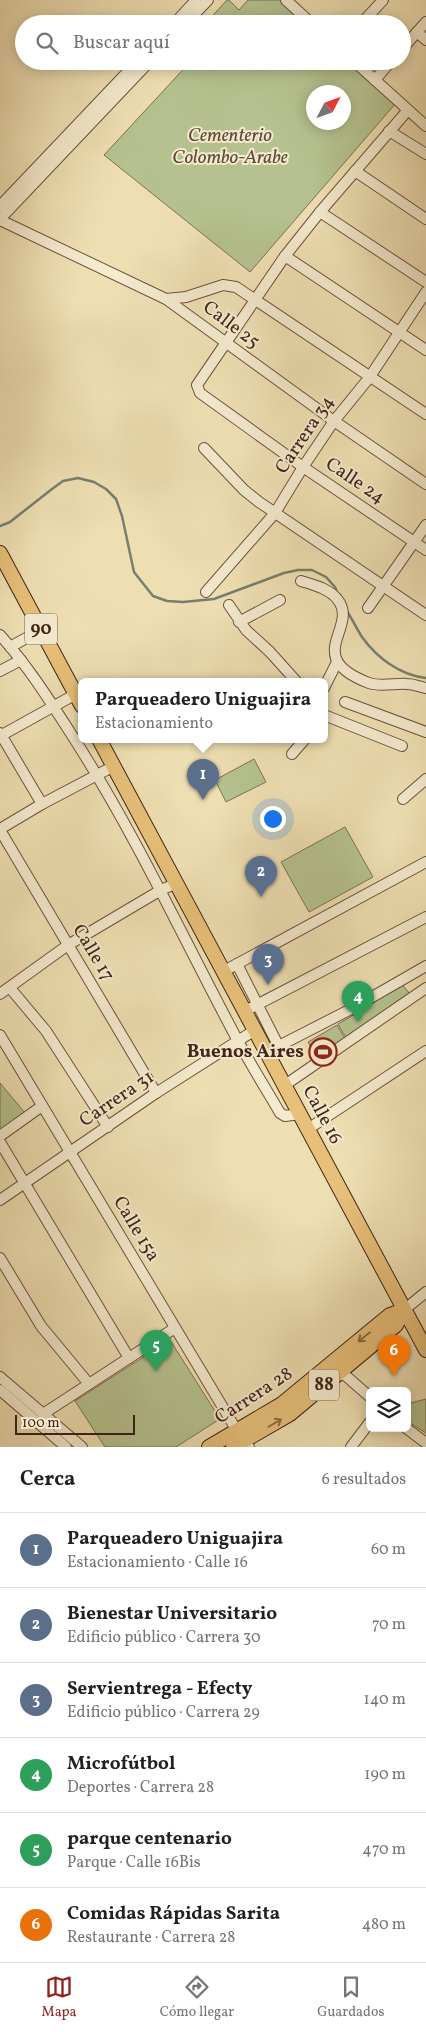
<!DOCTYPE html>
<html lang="es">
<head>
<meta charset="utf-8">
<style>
	body { margin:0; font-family:Vollkorn,serif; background:#f6f6f6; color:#202124 }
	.controls { position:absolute; right:15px; bottom:15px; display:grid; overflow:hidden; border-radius:8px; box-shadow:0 2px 12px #0003 }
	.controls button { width:45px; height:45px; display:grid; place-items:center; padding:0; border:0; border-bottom:1px solid #e0e0e0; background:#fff; color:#202124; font:25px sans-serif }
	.compass { position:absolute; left:306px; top:85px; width:45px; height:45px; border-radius:50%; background:#fff; box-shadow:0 2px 12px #0003; rotate:49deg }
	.scale { position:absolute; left:15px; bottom:12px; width:120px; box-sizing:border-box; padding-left:5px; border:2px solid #422317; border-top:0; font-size:14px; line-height:18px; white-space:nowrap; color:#422317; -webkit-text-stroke:4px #f4eacd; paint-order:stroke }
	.you { position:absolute; left:272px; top:818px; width:18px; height:18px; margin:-12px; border:4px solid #fff; border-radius:50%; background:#1a73e8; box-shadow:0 0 0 8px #1a73e833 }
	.badge { display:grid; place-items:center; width:32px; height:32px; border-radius:50%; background:#8f2418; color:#fff; font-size:16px; font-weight:700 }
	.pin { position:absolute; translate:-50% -41px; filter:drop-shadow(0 1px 2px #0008) }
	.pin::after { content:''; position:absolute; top:26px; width:18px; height:15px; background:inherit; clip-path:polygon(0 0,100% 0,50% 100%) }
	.popup { position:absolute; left:78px; top:678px; width:250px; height:65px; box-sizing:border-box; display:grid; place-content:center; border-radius:8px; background:#fff; filter:drop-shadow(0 1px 4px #0005); font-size:16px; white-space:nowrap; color:#757577 }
	.popup b { font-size:19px; color:#202124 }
	.popup::after { content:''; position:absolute; left:50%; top:100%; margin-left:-10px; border:10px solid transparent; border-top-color:#fff }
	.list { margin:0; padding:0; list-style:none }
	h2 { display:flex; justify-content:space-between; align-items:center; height:65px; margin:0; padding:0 20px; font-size:21px }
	h2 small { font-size:16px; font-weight:400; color:#757577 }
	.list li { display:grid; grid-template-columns:32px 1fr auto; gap:15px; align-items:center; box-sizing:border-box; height:75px; padding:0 20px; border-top:1px solid #e0e0e0 }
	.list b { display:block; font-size:19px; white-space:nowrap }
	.list p { margin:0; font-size:16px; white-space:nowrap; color:#757577 }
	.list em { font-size:16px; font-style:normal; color:#757577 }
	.icon { flex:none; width:28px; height:28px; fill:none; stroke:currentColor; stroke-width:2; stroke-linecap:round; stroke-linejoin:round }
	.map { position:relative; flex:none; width:426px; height:1447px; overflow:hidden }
	.search { position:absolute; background:#fff; box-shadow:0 2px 12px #0003; left:15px; right:15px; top:15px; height:55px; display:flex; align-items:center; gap:12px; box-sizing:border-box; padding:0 18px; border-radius:28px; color:#757577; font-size:19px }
	.sheet { height:515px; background:#fff }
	nav { display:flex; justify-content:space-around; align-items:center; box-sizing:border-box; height:70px; border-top:1px solid #e0e0e0; background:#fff; font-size:14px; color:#757577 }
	nav a { display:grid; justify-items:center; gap:2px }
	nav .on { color:#8f2418 }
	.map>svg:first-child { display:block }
	.green { fill:#b5c28f; stroke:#7c7253; fill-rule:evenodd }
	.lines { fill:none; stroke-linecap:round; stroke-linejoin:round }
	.stream { stroke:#777f6d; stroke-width:2.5 }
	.minor-casing { stroke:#6d523e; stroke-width:12 }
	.highway-casing { stroke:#422317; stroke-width:16 }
	.minor { stroke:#f4eacd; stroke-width:10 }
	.highway { stroke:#e7c079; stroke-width:14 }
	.oneway { stroke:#8c6a43 }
	.labels { text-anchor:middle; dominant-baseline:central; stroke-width:4; stroke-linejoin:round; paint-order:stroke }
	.shield { fill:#f4eacd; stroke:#775f4e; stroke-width:1 }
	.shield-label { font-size:18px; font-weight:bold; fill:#422317 }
	.park-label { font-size:19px; font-style:italic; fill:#5f4b35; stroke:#f4eacd }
	.street-label { font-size:19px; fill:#422317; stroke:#f4eacd }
	.poi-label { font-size:19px; font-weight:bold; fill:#422317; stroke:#f4eacd; text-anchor:end }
</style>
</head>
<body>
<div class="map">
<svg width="426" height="1447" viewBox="0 0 426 1447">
	<rect width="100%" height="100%" fill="#eedfb2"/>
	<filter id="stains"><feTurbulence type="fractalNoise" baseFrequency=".004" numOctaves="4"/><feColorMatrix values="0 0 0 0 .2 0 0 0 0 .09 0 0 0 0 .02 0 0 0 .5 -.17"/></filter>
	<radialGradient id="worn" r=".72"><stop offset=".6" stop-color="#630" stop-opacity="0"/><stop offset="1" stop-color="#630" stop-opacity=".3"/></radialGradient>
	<g class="green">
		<path d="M227 0H229L239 10 248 0H282L308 24H205Z"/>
		<path d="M191 61H350L396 103 250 272 104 155ZM314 92H344V122H314Z"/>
		<path d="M254 759 266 782 226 802 215 780Z"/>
		<path d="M345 827 373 877 309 912 281 862Z"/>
		<path d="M401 983 410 994 348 1041 338 1024 369 1006Z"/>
		<path d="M337 1025 347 1042 319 1061 308 1042Z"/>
		<path d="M0 1083 25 1113 0 1134Z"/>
		<path d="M170 1340 220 1419 176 1447H105L75 1401Z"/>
		<path d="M426 1399V1433L407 1421V1404Z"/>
	</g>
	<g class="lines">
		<g class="stream">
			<path d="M0 526 10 522 52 489 63 481 78 478 94 482 106 489 116 499 122 516 134 572 153 596 167 601 183 602 214 599 284 573 298 570H312L326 577 335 587 337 592"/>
			<path d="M346 610C352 618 356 628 362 637 377 658 400 675 426 678"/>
		</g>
		<g class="minor-casing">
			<g id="minor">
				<path d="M286 0 312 24"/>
				<path d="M174 24 196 0"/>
				<path d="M185 24 208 0"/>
				<path d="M361 24 383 0"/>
				<path d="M417 32 426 40"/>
				<path d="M402 49 426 22"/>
				<path d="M354 61 426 126"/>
				<path d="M375 80 391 61"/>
				<path d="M408 110 320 212 285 256 197 385 200 393 303 467 426 550"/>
				<path d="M389 131 426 154"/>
				<path d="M355 171 426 219"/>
				<path d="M0 206 138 61"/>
				<path d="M320 212 426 282"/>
				<path d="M0 219 150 61"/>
				<path d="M0 220 166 299 334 421 426 484"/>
				<path d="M285 256 426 350"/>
				<path d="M166 299 186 297 223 285 236 287 426 414"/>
				<path d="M204 448 244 490 259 502 426 615"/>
				<path d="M301 581C314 585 330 589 338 600 359 628 301 657 369 683 380 687 396 683 407 684 414 684 420 687 426 688"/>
				<path d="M206 592 275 513 303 467 334 421 369 378 426 292"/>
				<path d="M229 605 246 630 270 652 296 681"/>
				<path d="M368 608 426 525"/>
				<path d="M239 622 280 600"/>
				<path d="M0 635C29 667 52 704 75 740 137 837 184 940 238 1041 251 1065 266 1089 280 1113L285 1116 300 1114"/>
				<path d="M10 647 41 630"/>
				<path d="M0 671 21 660"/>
				<path d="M324 688 337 662"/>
				<path d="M345 702 426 732"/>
				<path d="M324 715 402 746"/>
				<path d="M0 733 42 804"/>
				<path d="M0 736 76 694"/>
				<path d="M292 754 305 739"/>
				<path d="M403 799 426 779"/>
				<path d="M0 829 42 804 114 766"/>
				<path d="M0 830 156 1093"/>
				<path d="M237 964 278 1045"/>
				<path d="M224 971 426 862"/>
				<path d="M10 988 46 1031 108 1127"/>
				<path d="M0 994 68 945 161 890 177 883"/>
				<path d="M245 1011 426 917"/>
				<path d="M0 1035 243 1441 249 1447"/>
				<path d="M267 1052 353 1008 426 966"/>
				<path d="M285 1085 426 988"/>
				<path d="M308 1129 426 1051"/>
				<path d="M0 1136 42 1106"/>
				<path d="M0 1142 129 1358"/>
				<path d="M0 1200 156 1093 255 1030"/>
				<path d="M0 1258 41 1326 89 1384"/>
				<path d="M404 1310 426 1292"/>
				<path d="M337 1373 346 1376 370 1397"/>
				<path d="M0 1377 82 1447"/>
				<path d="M0 1390 66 1447"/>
				<path d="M43 1414 175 1328"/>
				<path d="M406 1428 426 1443"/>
				<path d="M351 1447 370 1422"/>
			</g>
		</g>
		<g class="highway-casing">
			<g id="highway">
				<path d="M0 553 82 706"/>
				<path d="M99 739 426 1350"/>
				<path d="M209 1447 282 1404 390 1315 404 1310"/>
				<path d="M233 1447 290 1414 396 1325 404 1310"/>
			</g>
		</g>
		<use href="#minor" class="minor"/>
		<use href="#highway" class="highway"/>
	</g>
	<defs><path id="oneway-shaft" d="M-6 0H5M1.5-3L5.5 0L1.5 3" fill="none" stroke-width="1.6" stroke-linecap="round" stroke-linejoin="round" transform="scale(1.25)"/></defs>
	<g class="oneway">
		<use href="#oneway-shaft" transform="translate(364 1337) rotate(141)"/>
		<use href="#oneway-shaft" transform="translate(275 1423) rotate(-30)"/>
	</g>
	<defs>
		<g id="stadium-ring" transform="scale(1.4375)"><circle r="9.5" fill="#f4eacd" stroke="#8f2418" stroke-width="1.5"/><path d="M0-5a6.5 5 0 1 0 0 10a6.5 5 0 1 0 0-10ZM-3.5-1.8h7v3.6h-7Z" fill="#8f2418"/></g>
	</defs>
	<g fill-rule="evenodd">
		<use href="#stadium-ring" x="323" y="1052"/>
	</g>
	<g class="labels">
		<g class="shield">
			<rect x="25" y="613.5" width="32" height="31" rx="4"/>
			<rect x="309" y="1369.5" width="30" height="31" rx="4"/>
		</g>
		<g class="shield-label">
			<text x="41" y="629">90</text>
			<text x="324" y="1385">88</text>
		</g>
		<g class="park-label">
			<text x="230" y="136">Cementerio<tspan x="230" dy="22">Colombo-Arabe</tspan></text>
		</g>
		<g class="street-label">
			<text transform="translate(231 325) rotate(37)">Calle 25</text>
			<text transform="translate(305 435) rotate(-56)">Carrera 34</text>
			<text transform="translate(355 481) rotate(34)">Calle 24</text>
			<text transform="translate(93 953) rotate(59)">Calle 17</text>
			<text transform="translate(117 1099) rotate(-34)">Carrera 31</text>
			<text transform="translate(322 1115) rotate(62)">Calle 16</text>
			<text transform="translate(136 1229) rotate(59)">Calle 15a</text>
			<text transform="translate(254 1396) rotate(-33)">Carrera 28</text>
		</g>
		<g class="poi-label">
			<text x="304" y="1052">Buenos Aires</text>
		</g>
	</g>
	<rect width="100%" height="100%" filter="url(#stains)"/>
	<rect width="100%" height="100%" fill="url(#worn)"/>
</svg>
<div class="controls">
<button><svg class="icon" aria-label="layers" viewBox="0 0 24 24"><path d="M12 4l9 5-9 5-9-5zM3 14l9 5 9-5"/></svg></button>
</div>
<svg class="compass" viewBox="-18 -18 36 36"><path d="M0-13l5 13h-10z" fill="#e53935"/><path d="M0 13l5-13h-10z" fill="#757577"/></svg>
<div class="scale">100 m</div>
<div class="you"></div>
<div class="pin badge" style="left:203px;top:800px;background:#5c6f8a">1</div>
<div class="popup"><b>Parqueadero Uniguajira</b>Estacionamiento</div>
<div class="pin badge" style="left:261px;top:897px;background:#5c6f8a">2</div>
<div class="pin badge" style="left:268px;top:985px;background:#5c6f8a">3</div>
<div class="pin badge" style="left:358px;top:1022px;background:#2e9e5b">4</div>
<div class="pin badge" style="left:156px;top:1371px;background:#2e9e5b">5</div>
<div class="pin badge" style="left:394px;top:1376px;background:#e8710a">6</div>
<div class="search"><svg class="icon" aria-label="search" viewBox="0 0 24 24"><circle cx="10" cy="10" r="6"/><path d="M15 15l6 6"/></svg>Buscar aquí</div>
</div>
<section class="sheet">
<h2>Cerca<small>6 resultados</small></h2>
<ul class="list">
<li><span class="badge" style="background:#5c6f8a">1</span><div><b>Parqueadero Uniguajira</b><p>Estacionamiento · Calle 16</p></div><em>60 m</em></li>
<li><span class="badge" style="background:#5c6f8a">2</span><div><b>Bienestar Universitario</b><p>Edificio público · Carrera 30</p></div><em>70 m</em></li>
<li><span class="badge" style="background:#5c6f8a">3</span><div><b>Servientrega - Efecty</b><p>Edificio público · Carrera 29</p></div><em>140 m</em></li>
<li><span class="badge" style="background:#2e9e5b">4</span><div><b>Microfútbol</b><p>Deportes · Carrera 28</p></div><em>190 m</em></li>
<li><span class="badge" style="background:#2e9e5b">5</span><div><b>parque centenario</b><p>Parque · Calle 16Bis</p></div><em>470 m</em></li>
<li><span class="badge" style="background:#e8710a">6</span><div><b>Comidas Rápidas Sarita</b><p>Restaurante · Carrera 28</p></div><em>480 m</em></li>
</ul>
</section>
<nav>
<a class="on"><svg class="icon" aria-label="map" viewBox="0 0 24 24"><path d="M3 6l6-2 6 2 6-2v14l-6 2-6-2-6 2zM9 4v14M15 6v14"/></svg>Mapa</a>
<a><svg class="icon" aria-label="directions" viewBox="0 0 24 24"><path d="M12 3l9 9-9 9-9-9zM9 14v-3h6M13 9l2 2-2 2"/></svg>Cómo llegar</a>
<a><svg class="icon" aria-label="saved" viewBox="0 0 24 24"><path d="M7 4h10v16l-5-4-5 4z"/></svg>Guardados</a>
</nav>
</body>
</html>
